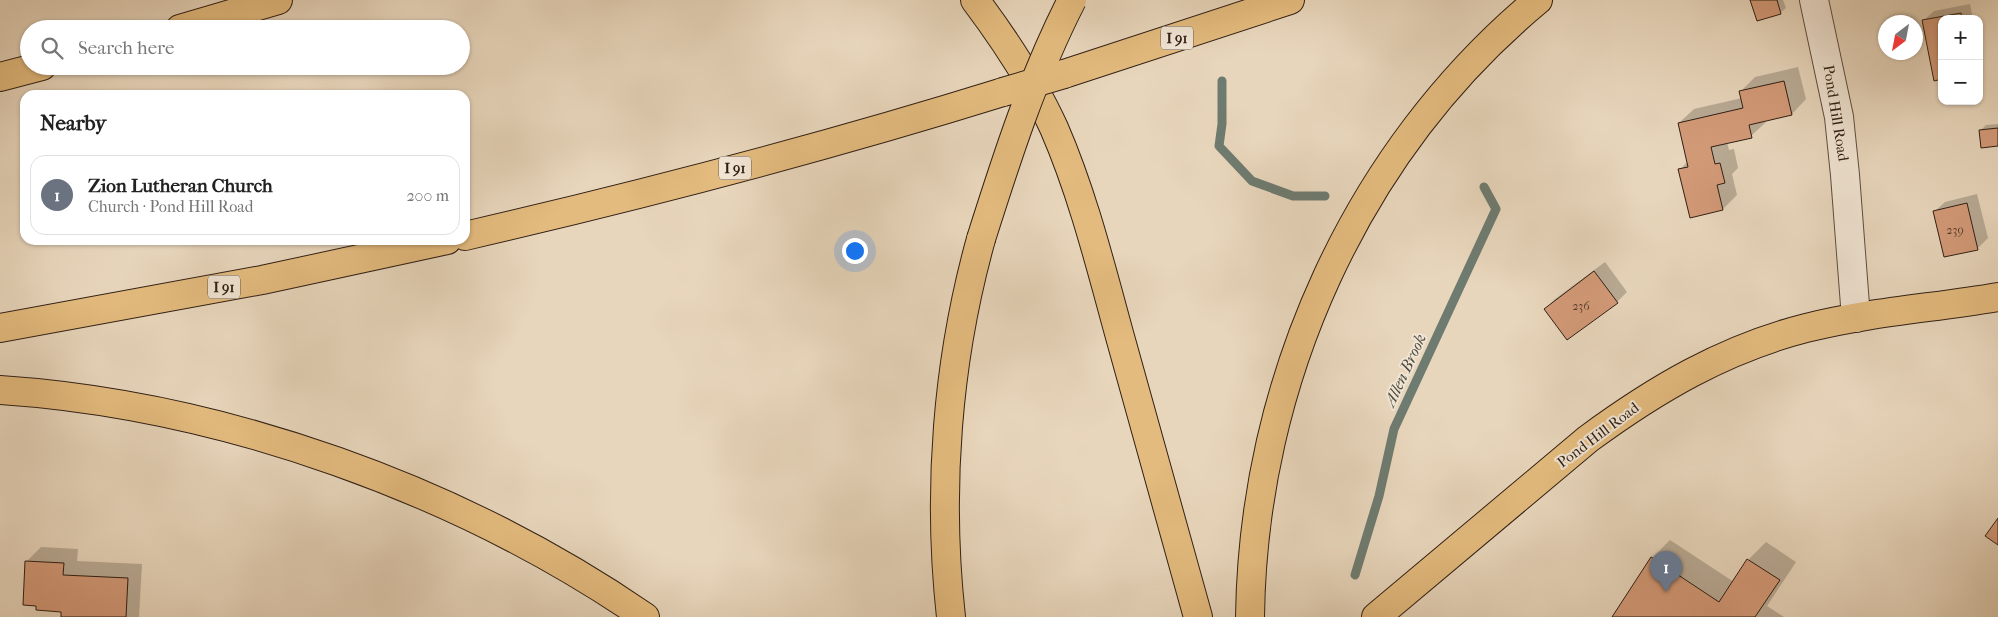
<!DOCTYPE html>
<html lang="en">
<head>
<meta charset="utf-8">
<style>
	body { margin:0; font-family:"IM FELL French Canon",serif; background:#f2f2f2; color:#222 }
	.controls { position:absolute; right:15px; top:15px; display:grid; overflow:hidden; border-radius:10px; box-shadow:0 1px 4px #0004 }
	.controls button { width:45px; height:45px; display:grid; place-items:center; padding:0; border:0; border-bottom:1px solid #e0e0e0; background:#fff; color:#222; font:25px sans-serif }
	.compass { position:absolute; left:1878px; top:15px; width:45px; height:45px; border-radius:50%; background:#fff; box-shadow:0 1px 4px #0004; rotate:212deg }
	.you { position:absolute; left:854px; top:250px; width:18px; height:18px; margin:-12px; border:4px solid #fff; border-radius:50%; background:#1a73e8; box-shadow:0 0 0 8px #1a73e833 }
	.badge { display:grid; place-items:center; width:32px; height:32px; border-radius:50%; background:#1a73e8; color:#fff; font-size:16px; font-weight:700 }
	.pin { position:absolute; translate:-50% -41px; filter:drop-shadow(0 1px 2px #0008) }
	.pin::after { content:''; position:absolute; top:26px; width:18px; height:15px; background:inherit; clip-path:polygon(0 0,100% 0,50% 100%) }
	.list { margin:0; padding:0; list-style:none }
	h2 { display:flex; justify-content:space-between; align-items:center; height:65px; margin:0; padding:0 20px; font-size:21px }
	h2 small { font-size:16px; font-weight:400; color:#767676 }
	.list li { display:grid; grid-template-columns:32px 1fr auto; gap:15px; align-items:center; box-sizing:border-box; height:80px; margin:0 10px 10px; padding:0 10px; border:1px solid #e0e0e0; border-radius:15px }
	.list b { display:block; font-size:19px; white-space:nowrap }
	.list p { margin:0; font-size:16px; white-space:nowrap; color:#767676 }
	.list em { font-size:16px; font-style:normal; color:#767676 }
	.icon { flex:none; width:28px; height:28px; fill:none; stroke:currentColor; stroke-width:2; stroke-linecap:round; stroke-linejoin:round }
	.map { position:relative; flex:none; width:1998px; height:617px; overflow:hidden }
	.search { position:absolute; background:#fff; box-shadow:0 1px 4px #0004; left:20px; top:20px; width:450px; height:55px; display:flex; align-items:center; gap:12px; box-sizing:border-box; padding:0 18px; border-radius:28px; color:#767676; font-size:19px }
	.panel { position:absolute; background:#fff; box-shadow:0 1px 4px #0004; left:20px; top:90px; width:450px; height:155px; border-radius:15px }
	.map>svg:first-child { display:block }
	.shadow { fill:#0003 }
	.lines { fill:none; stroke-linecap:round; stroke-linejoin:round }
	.stream { stroke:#6e7b70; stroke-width:9 }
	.building { fill:#d39a78; stroke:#2f1f15 }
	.minor-casing { stroke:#5d4d3f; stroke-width:30 }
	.major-casing { stroke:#2f1f15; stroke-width:30 }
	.highway-casing { stroke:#2f1f15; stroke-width:30 }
	.minor { stroke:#f0e4d3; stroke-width:28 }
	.major { stroke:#e4bb7e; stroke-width:28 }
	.highway { stroke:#e4bb7e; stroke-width:28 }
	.highway-bridge-casing { stroke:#2f1f15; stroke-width:30; stroke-linecap:butt }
	.highway-bridge { stroke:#e4bb7e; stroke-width:28 }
	.labels { text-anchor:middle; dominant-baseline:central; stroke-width:4; stroke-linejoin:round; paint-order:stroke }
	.number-label { font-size:12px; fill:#583e2e }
	.shield { fill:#f0e4d3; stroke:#695a4e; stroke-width:1 }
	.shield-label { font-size:14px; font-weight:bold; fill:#2f1f15 }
	.street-label { font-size:15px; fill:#2f1f15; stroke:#f0e4d3 }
	.water-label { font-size:16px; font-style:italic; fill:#4e4d42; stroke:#f0e4d3 }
</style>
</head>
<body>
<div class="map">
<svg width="1998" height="617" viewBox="0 0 1998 617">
	<rect width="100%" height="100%" fill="#e8d6bc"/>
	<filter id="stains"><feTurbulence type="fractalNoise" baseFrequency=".004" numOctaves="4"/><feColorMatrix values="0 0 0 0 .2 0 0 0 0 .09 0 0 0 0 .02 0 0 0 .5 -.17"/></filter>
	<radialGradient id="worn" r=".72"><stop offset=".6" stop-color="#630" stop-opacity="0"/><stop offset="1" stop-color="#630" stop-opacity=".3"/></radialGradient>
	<g class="shadow">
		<path d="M1752 0H1783L1786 8 1781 12 1758 20Z"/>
		<path d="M1970 4 1973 19 1923 21 1934 11Z"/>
		<path d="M1798 67 1806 99 1792 114 1765 120 1766 122 1751 136 1727 142 1729 150 1734 149 1738 168 1732 174 1737 195 1723 209 1680 170 1688 161 1679 123 1694 109 1742 98 1740 92 1755 77Z"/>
		<path d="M1998 124V145L1981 130 1986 125Z"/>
		<path d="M1977 194 1988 238 1978 248 1934 212 1945 202Z"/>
		<path d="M1605 262 1627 292 1617 302 1545 309 1555 299Z"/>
		<path d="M1670 540 1734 582 1748 560 1766 542 1796 562 1767 606 1784 617H1613L1652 558Z"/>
		<path d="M41 547 78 549 77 561 142 564 139 617H62V611L27 561Z"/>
	</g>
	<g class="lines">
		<g class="stream">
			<path d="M1222 81V124L1219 146 1252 181 1293 196H1325"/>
			<path d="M1355 575 1379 496 1394 429 1496 209 1484 187"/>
		</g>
	</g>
	<g class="building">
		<path d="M1750 0H1777L1781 14 1757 21Z"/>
		<path d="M1961 13 1962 19H1942V79L1934 81 1922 20Z"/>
		<path d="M1784 81 1792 115 1749 125 1752 138 1711 147 1715 164 1720 163 1725 183 1717 185 1723 210 1690 218 1678 169 1688 167 1678 123 1743 108 1739 91Z"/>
		<path d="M1998 128V146L1981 148 1979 130Z"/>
		<path d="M1967 203 1978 250 1944 257 1933 211Z"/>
		<path d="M1594 271 1618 303 1567 340 1544 309Z"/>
		<path d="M1998 518V545L1985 536Z"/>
		<path d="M1651 557 1719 602 1747 559 1780 580 1755 617H1612Z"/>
		<path d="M25 561 64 563 63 575 128 578 126 617H61V612L36 610V606L23 605Z"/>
	</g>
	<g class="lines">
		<g class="minor-casing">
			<path id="minor" d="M1814 0 1839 117 1845 175 1856 318"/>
		</g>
		<g class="major-casing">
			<path id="major" d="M1376 617 1588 439C1656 389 1724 349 1806 328 1869 312 1934 308 1998 297"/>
		</g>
		<g class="highway-casing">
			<g id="highway">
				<path d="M975 0C1005 40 1033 82 1054 128 1084 197 1102 272 1122 344 1148 435 1173 526 1198 617"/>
				<path d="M180 29 278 0"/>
				<path d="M1064 74 1290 0"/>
				<path d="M0 77 42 66"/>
				<path d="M465 236C646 194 826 147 1003 92"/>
				<path d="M0 328 262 280 447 240"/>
				<path d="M0 390C224 405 460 490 645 617"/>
				<path d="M951 617C937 491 947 361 981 239"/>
				<path d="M1250 617C1253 382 1356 151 1538 0"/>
			</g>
		</g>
		<use href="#minor" class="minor"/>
		<use href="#major" class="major"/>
		<use href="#highway" class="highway"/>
		<g class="highway-bridge-casing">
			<g id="highway-bridge">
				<path d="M1003 92 1064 74"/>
				<path d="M981 239C1007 157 1033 76 1072 0"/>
			</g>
		</g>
		<use href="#highway-bridge" class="highway-bridge"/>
	</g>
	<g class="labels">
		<g class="number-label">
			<text x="1955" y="230">239</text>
			<text x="1581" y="306">236</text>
		</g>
		<g class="shield">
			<rect x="1161" y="26.5" width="32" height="23" rx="4"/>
			<rect x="719" y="156.5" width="32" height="23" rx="4"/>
			<rect x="208" y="275.5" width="32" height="23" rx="4"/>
		</g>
		<g class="shield-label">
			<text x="1177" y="38">I 91</text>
			<text x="735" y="168">I 91</text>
			<text x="224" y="287">I 91</text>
		</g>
		<g class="street-label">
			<text transform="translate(1836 113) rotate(81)">Pond Hill Road</text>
			<text transform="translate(1598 435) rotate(-37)">Pond Hill Road</text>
		</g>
		<g class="water-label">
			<text transform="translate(1405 370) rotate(-65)">Allen Brook</text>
		</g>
	</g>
	<rect width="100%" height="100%" filter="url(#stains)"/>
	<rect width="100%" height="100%" fill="url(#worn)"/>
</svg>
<div class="controls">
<button>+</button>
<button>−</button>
</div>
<svg class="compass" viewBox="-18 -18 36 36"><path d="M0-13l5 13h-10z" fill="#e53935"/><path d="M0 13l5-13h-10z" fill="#767676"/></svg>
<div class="you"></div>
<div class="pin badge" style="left:1666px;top:592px;background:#6b7280">1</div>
<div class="search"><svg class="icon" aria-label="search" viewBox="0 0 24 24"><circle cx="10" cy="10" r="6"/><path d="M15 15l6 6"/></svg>Search here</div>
<section class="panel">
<h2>Nearby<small></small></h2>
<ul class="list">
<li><span class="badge" style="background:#6b7280">1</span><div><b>Zion Lutheran Church</b><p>Church · Pond Hill Road</p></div><em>200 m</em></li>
</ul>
</section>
</div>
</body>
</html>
